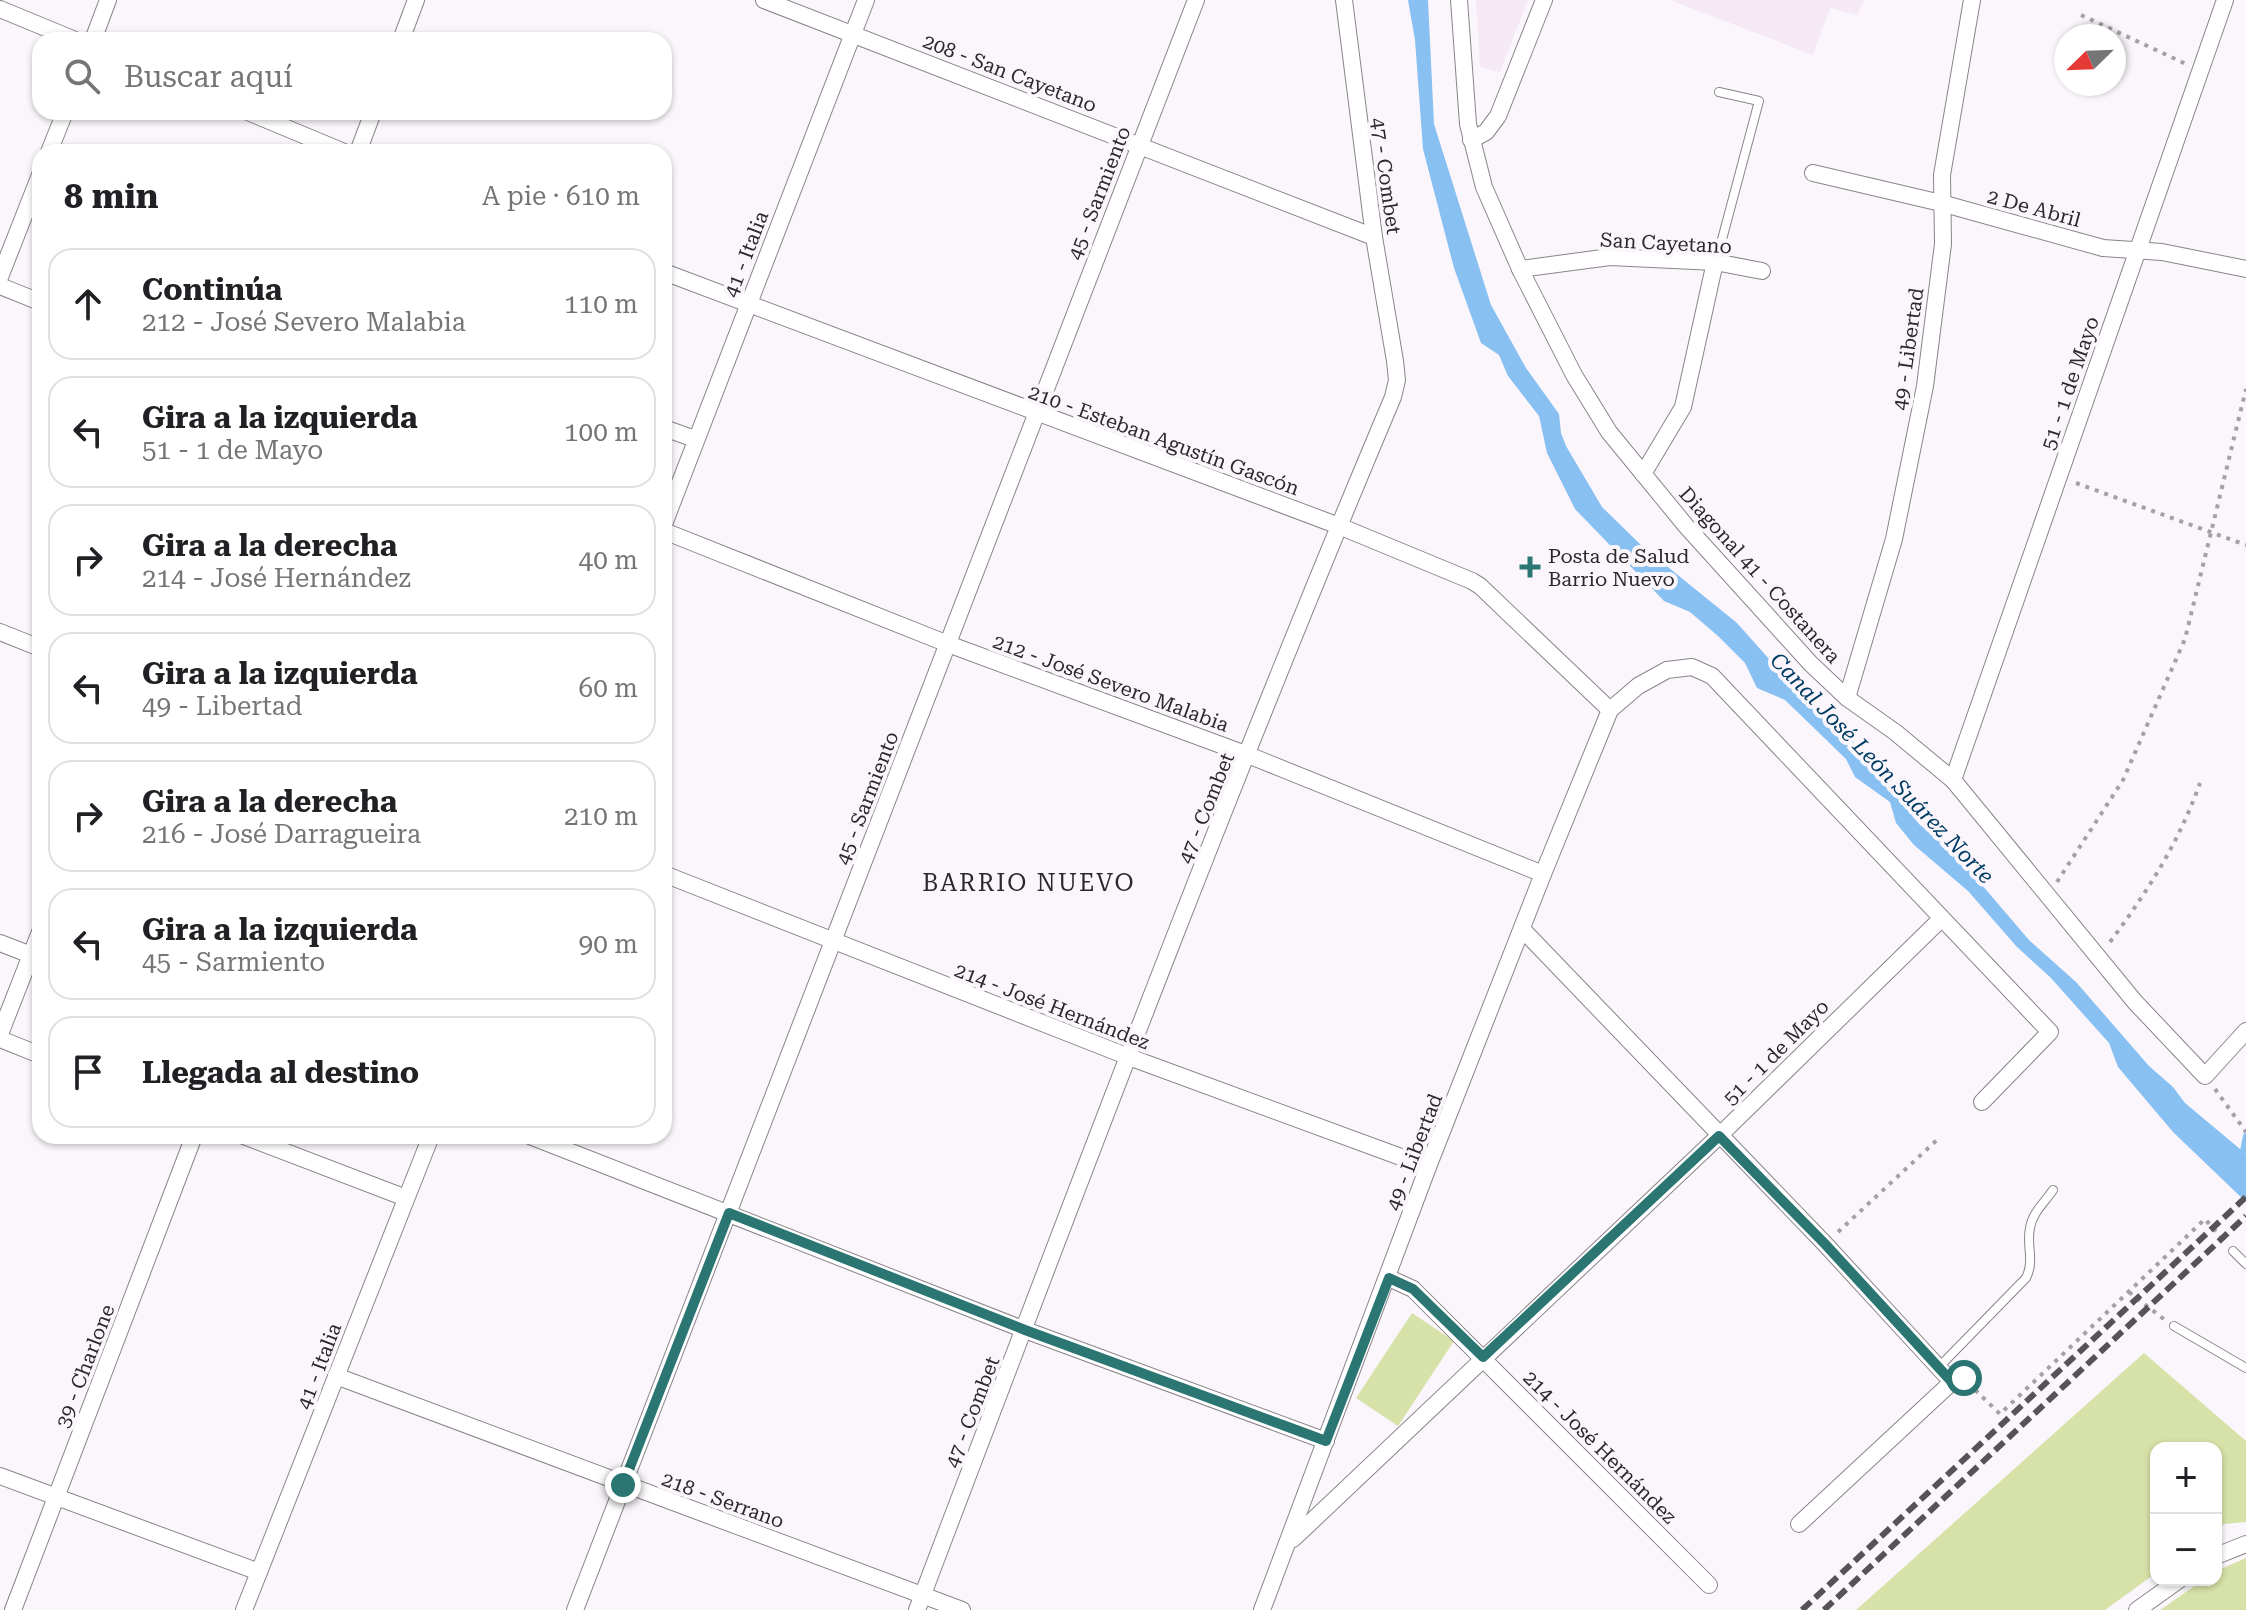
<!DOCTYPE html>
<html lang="es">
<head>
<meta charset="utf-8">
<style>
	body { margin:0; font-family:"Roboto Serif",serif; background:#f6f6f6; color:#202124 }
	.controls { position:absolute; right:24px; bottom:24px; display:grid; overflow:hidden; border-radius:16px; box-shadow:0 2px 6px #0004 }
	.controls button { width:72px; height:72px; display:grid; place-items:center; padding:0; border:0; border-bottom:2px solid #e0e0e0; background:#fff; color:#202124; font:40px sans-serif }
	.compass { position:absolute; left:2054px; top:24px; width:72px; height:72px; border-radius:50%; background:#fff; box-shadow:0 2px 6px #0004; rotate:247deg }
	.stop { position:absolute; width:24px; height:24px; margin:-18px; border:6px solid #2b7573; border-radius:50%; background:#fff }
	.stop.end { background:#2b7573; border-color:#fff; box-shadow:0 2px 8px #0008 }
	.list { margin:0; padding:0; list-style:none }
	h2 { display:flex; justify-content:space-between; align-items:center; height:104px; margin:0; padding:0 32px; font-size:34px }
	h2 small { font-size:26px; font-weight:400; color:#757577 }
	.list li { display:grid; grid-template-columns:52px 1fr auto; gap:24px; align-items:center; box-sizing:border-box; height:112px; margin:0 16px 16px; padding:0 16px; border:2px solid #e0e0e0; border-radius:24px }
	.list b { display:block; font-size:30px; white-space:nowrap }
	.list p { margin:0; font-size:26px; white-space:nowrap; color:#757577 }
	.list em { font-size:26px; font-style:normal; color:#757577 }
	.icon { flex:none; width:44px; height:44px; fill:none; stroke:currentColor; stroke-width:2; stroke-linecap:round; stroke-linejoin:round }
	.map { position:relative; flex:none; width:2246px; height:1610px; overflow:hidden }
	.search { position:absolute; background:#fff; box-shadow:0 2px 6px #0004; left:32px; top:32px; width:640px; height:88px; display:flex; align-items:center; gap:20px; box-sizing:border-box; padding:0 28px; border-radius:24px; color:#757577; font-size:30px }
	.panel { position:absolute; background:#fff; box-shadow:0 2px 6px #0004; left:32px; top:144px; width:640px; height:1000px; border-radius:24px }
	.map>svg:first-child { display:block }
	.built { fill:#f4e9f5 }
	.green { fill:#d7e2a8 }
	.water { fill:#88c0f2 }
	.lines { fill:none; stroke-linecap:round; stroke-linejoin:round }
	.stream { stroke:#88c0f2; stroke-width:6 }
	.lane-casing { stroke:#89858a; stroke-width:10 }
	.street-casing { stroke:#89858a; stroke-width:18 }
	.path { stroke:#a4a0a5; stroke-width:4; stroke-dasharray:4 6; stroke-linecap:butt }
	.lane { stroke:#fff; stroke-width:8 }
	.street { stroke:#fff; stroke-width:16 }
	.rail { stroke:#565356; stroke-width:6; stroke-dasharray:12 6; stroke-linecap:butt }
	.route { stroke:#2b7573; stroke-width:10 }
	.poi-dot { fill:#2b7573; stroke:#fbf6fc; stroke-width:3 }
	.labels { text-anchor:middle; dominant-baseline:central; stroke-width:8; stroke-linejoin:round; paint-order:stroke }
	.street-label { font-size:20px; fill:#2b292b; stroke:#fbf6fc }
	.poi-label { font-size:20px; fill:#2b292b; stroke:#fbf6fc; text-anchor:start }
	.water-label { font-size:22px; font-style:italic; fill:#003b63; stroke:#fbf6fc }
	.quarter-label { font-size:24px; letter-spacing:2px; fill:#2b292b; stroke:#fbf6fc }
</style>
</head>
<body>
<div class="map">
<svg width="2246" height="1610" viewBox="0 0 2246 1610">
	<rect width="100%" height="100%" fill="#fbf6fc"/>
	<g class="built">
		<path d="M1476 0H1528L1500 72 1480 67Z"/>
		<path d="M1670 0H1864L1857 15 1830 8 1813 55Z"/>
	</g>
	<g class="green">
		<path d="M1412 1313 1454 1341 1398 1426 1356 1398Z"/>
		<path d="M2144 1353 2246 1441V1522L2224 1524 2216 1530V1448H2156V1573L2105 1610H1856Z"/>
		<path d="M2246 1558V1610H2160L2203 1580H2216V1571Z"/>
	</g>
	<path class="water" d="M1408 0H1428L1434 124 1491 305 1526 368 1559 414 1561 433 1566 446 1602 507 1642 546 1737 623 1803 697 1848 732 1865 763 1884 774 1896 785 1901 802 1920 825 1952 850 2029 940 2076 982 2149 1066 2173 1087 2185 1103 2246 1154V1202L2173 1132 2118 1067 2109 1043 2050 977 2017 947 1968 891 1914 845 1896 823 1890 802 1855 777 1846 759 1785 700 1757 688 1745 663 1718 636 1690 612 1664 601 1575 509 1547 453 1539 416 1508 376 1499 355 1481 343 1454 268 1423 149 1415 40Z"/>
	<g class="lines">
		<path class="stream" d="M2242 1156 2246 1136"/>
		<g class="lane-casing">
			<g id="lane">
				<path d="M1716 262 1759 101 1719 92"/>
				<path d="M2233 1251 2246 1264"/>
				<path d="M2174 1326 2246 1368"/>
				<path d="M1939 1367 2026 1278C2035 1260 2026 1246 2030 1228 2032 1213 2045 1202 2053 1190"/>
			</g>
		</g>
		<g class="street-casing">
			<g id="street">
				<path d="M764 0 1374 237"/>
				<path d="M1459 0 1468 124 1484 187 1520 269 1574 375 1609 432 1686 526 1811 664 1847 698 1895 732 1953 780 2135 1002 2205 1076 2246 1031"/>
				<path d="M0 9 75 40"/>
				<path d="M93 40 108 0"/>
				<path d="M401 40 416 0"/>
				<path d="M248 112 344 152"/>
				<path d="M1471 140 1486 132 1498 116 1544 0"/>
				<path d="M49 152 65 112"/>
				<path d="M358 152 373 112"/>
				<path d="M1813 173 1941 203 2103 248 2162 252 2246 269"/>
				<path d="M1520 269 1610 257 1715 262 1762 271"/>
				<path d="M664 272 1339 526 1472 581 1480 586 1610 710"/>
				<path d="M0 277 40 175"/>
				<path d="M0 286 40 302"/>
				<path d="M664 428 695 439"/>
				<path d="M1643 474 1683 407 1715 262"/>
				<path d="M664 524 866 0"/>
				<path d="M664 531 948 644 1248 755 1543 874"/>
				<path d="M0 632 40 648"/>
				<path d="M1847 698 1894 539 1925 386 1943 244 1942 175 1972 0"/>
				<path d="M1953 780 2225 0"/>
				<path d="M664 874 1129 1057 1428 1167"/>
				<path d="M1522 929 1825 1244 1952 1382 1799 1524"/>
				<path d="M0 943 31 955"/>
				<path d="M0 1034 40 932"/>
				<path d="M0 1039 40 1055"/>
				<path d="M244 1136 406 1198"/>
				<path d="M530 1136 1025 1330 1326 1441"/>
				<path d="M1389 1278 1413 1289 1709 1585"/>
				<path d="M336 1376 962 1610"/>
				<path d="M0 1476 259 1572"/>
				<path d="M1293 1539 1719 1136 1941 919"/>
				<path d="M2216 1556 2246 1544"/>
				<path d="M13 1610 194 1136"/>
				<path d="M244 1610 431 1136"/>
				<path d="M575 1610 1196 0"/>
				<path d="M917 1610C1071 1204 1224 797 1393 397L1397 380 1395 361 1374 237 1344 0"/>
				<path d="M1262 1610 1428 1167 1543 874 1610 710 1638 686 1667 670 1692 667 1712 676 2050 1032 1982 1102"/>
				<path d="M2137 1610 2179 1580"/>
			</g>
		</g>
		<g class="path">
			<path d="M2081 15 2186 64"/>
			<path d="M2076 483 2246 545"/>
			<path d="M2057 882 2123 780 2185 639 2246 389"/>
			<path d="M2110 942C2148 891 2179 842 2200 783"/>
			<path d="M2215 1089 2246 1132"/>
			<path d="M1838 1232 1938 1139"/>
			<path d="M2129 1292 2165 1320"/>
			<path d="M1968 1383 2000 1414 2205 1219 2226 1243"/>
		</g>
		<use href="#lane" class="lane"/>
		<use href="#street" class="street"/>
		<g class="rail">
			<path d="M1802 1610 2246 1197"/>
			<path d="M1824 1610 2246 1216"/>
		</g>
	</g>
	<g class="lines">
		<path class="route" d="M623 1485 729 1213 1025 1330 1326 1441 1389 1278 1413 1289 1483 1357 1719 1136 1825 1244 1952 1382 1964 1378"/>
	</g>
	<path class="poi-dot" d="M1526 555h8v8h8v8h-8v8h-8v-8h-8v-8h8z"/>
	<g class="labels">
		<g class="street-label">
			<text transform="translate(1010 73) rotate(21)">208 - San Cayetano</text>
			<text transform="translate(1386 176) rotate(82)">47 - Combet</text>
			<text transform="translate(1099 193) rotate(-69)">45 - Sarmiento</text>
			<text transform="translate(2034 208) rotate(15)">2 De Abril</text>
			<text transform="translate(1666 243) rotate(3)">San Cayetano</text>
			<text transform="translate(746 254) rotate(-69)">41 - Italia</text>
			<text transform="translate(1908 349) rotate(-82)">49 - Libertad</text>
			<text transform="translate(2070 383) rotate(-71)">51 - 1 de Mayo</text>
			<text transform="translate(1164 440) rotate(20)">210 - Esteban Agustín Gascón</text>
			<text transform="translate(1760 575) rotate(48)">Diagonal 41 - Costanera</text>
			<text transform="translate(1111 683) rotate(20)">212 - José Severo Malabia</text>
			<text transform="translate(867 798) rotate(-69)">45 - Sarmiento</text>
			<text transform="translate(1206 808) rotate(-68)">47 - Combet</text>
			<text transform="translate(1052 1006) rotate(21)">214 - José Hernández</text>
			<text transform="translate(1776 1052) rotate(-45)">51 - 1 de Mayo</text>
			<text transform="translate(1414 1152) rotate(-69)">49 - Libertad</text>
			<text transform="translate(85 1366) rotate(-69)">39 - Charlone</text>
			<text transform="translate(319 1366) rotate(-69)">41 - Italia</text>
			<text transform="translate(972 1412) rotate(-69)">47 - Combet</text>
			<text transform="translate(1600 1447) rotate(45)">214 - José Hernández</text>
			<text transform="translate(723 1500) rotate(20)">218 - Serrano</text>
		</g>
		<g class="poi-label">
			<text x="1548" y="556">Posta de Salud<tspan x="1548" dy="23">Barrio Nuevo</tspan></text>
		</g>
		<g class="water-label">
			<text transform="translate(1882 768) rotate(46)">Canal José León Suárez Norte</text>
		</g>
		<g class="quarter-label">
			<text x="1029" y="883">BARRIO NUEVO</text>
		</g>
	</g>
</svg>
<div class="controls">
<button>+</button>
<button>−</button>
</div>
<svg class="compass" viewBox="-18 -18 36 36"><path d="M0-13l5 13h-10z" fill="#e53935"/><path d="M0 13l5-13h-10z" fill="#757577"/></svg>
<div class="stop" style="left:1964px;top:1378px"></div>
<div class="stop end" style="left:623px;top:1485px"></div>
<div class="search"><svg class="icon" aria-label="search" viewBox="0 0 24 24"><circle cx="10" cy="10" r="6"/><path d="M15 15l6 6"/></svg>Buscar aquí</div>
<section class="panel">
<h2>8 min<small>A pie · 610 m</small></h2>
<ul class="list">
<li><svg class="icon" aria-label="ahead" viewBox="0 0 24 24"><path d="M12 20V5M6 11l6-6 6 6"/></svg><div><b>Continúa</b><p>212 - José Severo Malabia</p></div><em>110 m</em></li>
<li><svg class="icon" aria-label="left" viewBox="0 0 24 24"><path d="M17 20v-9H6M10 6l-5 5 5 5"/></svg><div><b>Gira a la izquierda</b><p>51 - 1 de Mayo</p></div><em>100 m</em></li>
<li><svg class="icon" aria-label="right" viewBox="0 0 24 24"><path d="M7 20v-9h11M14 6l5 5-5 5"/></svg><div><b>Gira a la derecha</b><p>214 - José Hernández</p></div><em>40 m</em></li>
<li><svg class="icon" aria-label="left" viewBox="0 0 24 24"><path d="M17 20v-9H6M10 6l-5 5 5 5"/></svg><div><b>Gira a la izquierda</b><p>49 - Libertad</p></div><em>60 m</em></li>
<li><svg class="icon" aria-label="right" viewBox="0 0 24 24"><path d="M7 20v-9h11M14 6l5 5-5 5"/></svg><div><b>Gira a la derecha</b><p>216 - José Darragueira</p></div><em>210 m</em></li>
<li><svg class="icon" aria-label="left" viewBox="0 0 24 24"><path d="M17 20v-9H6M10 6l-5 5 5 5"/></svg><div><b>Gira a la izquierda</b><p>45 - Sarmiento</p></div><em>90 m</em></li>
<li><svg class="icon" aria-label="arrive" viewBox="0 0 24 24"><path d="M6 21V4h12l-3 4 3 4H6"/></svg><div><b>Llegada al destino</b></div></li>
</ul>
</section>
</div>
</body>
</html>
